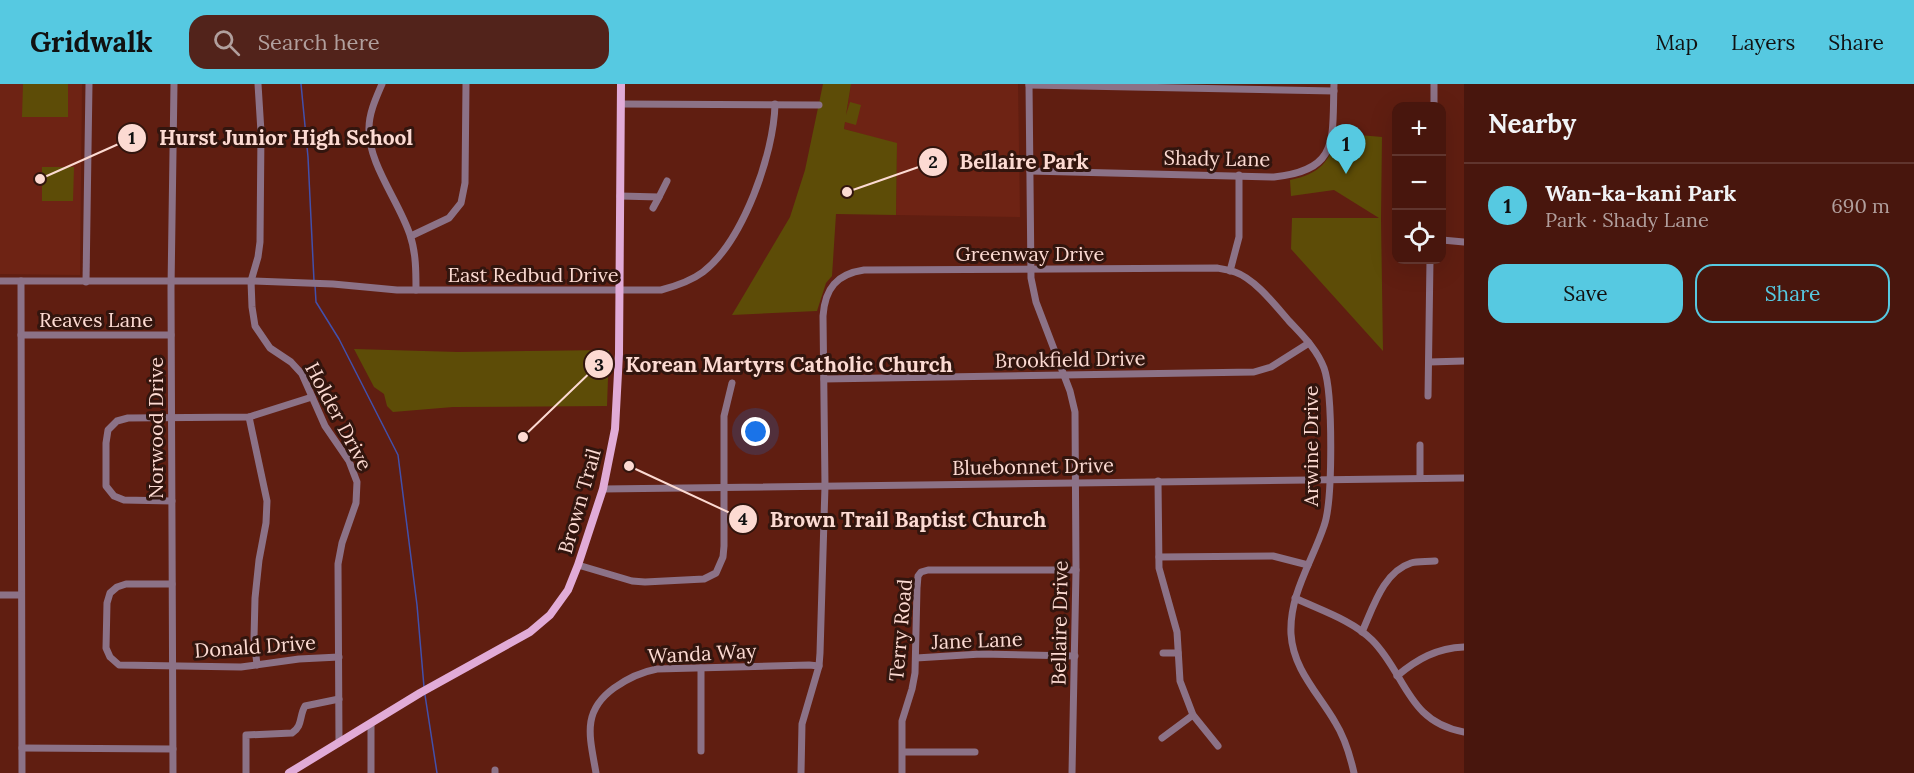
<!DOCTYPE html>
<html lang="en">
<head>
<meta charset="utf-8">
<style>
	body { margin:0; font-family:Lora,serif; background:#52231b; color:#f1f3f6 }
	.controls { position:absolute; right:18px; top:18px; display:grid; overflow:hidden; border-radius:12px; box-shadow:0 6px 24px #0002 }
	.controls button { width:54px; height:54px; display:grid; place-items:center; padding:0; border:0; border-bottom:2px solid #60352e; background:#48160d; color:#f1f3f6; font:30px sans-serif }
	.you { position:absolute; left:756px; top:348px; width:21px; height:21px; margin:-15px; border:4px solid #fff; border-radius:50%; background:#1a73e8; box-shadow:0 0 0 9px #1a73e833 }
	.badge { display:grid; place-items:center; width:39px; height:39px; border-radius:50%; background:#56c9e1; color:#111; font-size:20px; font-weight:700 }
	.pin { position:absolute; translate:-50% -50px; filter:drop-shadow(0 2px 3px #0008) }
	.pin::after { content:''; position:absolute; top:32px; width:21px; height:18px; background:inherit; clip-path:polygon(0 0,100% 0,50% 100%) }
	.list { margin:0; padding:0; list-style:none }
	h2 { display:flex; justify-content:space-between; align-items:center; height:78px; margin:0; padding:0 24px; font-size:26px }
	h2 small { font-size:20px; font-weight:400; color:#b19f9d }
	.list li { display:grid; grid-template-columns:39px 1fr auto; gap:18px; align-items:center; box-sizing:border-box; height:84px; padding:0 24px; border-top:2px solid #60352e }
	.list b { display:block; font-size:22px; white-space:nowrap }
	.list p { margin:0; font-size:20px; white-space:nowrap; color:#b19f9d }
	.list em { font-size:20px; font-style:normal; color:#b19f9d }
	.actions { display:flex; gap:12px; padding:18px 24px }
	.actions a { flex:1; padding:14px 0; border:2px solid #56c9e1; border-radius:18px; text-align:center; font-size:21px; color:#56c9e1 }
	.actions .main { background:#56c9e1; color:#111 }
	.icon { flex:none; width:33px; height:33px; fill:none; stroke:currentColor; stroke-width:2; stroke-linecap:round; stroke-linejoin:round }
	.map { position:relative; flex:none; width:1464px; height:689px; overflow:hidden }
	header { display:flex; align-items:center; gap:36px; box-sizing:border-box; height:84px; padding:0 30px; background:#56c9e1; color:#111 }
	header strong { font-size:28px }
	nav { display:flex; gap:33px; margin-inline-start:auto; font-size:21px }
	.search { width:420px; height:54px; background:#52231b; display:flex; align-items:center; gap:15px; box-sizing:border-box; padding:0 21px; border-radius:18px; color:#b19f9d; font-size:22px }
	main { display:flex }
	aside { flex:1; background:#48160d }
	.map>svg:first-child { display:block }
	.built { fill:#6e2314 }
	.green { fill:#5d4c07 }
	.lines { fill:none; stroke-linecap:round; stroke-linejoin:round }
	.stream { stroke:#4350ab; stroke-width:1.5 }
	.minor { stroke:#8c7287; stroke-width:7 }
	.major { stroke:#e1abd7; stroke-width:8 }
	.labels { text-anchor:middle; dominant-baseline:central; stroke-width:6; stroke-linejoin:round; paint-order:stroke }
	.street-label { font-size:20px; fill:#fcdad2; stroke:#32150e }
	.leader { fill:none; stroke:#fcdad2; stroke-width:2 }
	.callout-dot { fill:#fcdad2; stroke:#32150e; stroke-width:2 }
	.mark-label { font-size:18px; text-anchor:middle; font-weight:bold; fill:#111 }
	.callout-label { font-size:21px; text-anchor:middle; font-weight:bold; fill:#fcdad2; stroke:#32150e; stroke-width:6; stroke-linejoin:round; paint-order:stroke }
</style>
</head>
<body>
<header>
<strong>Gridwalk</strong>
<div class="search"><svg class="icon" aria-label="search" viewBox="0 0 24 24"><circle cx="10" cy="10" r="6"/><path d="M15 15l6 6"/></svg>Search here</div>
<nav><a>Map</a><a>Layers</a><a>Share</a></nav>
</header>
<main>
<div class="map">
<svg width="1464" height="689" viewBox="0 0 1464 689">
	<rect width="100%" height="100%" fill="#601e11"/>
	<g class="built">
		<path d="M0 0H82L80 191 0 190Z"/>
		<path d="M851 0H1018L1020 133 896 131 897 60 844 45Z"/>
	</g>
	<g class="green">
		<path d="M23 0H68V33H22Z"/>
		<path d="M823 0H851L846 31 850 18 861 21 856 41 845 38 844 45 897 59 896 131 836 130 832 192 826 199 817 227 732 231 790 133 805 86Z"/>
		<path d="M1337 49 1382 53 1381 135 1383 267 1291 165 1292 134H1379L1334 106 1291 112 1290 96C1319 90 1331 78 1337 49Z"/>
		<path d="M42 83H74L73 117H42Z"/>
		<path d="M354 265 458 268 609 266 607 322 453 323 393 328 387 322 384 310 374 303Z"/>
	</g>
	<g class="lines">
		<g class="stream">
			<path d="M301 0 308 73 314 197"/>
			<path d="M315 201 316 218 339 255 398 371 417 521 424 603"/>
			<path d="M425 611 437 689"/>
		</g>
		<g class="minor">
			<path d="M258 0 261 48 260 158 258 173 251 197 252 223 255 242 270 264 291 278 302 290 325 342 349 377 357 398 356 419 342 459 338 480 339 659"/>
			<path d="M382 0C376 14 369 29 369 44 368 80 399 117 410 151 416 168 416 188 416 206"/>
			<path d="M1029 0 1031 194 1036 218 1070 307 1075 328 1076 486 1072 689"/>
			<path d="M1029 1 1334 7"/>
			<path d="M621 20 819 21"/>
			<path d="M1434 22V0"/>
			<path d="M1030 87 1274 93C1340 86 1332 55 1334 0"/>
			<path d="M620 112 659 113 667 97"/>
			<path d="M653 124 659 113"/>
			<path d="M411 152 449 134 461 119 465 99 466 0"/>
			<path d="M1442 156 1464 158"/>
			<path d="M1230 187 1239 153V91"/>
			<path d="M0 197H251L333 200 397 206H661C676 202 691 197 703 188 743 157 774 70 775 20"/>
			<path d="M21 197 22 689"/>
			<path d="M86 198 89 0"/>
			<path d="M21 251H171"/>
			<path d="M1429 278 1464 277"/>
			<path d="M824 295 1254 288 1271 283 1309 259"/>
			<path d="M1428 312 1430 176"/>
			<path d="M249 333 267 417 266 439 259 476 255 514 254 554 257 581"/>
			<path d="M1420 394V361"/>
			<path d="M1158 397 1159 484 1177 548 1180 597 1193 631 1218 662"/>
			<path d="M603 405 1464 394"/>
			<path d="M172 417 124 416 114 412 106 402V359L108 346 117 337 128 334 249 333 312 313"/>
			<path d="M1159 473 1273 472 1308 481"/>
			<path d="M578 481 632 497 645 498 704 495 716 489 723 473 724 462V332L732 299"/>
			<path d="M172 500H126L117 503 110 509 107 519 106 564 110 573 119 581 241 583 299 575 339 573"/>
			<path d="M0 511H21"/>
			<path d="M1295 514C1320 526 1352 536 1372 556 1406 590 1407 638 1464 648"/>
			<path d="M1362 548C1373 524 1383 488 1411 479 1418 477 1427 478 1435 477"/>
			<path d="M1163 569H1178"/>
			<path d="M916 574 981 570 1075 572"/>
			<path d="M701 584V667"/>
			<path d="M1397 592C1417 575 1437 564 1464 563"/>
			<path d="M371 640V689"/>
			<path d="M1162 654 1193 631"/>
			<path d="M22 664 173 665"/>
			<path d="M903 668H975"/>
			<path d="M173 689 171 204 174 0"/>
			<path d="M246 689V651L292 649C303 642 299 632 305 622L339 615"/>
			<path d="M495 689V686"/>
			<path d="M596 689C590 653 581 628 614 604 628 594 641 588 657 585L809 581 819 582"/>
			<path d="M801 689 802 640 819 582 820 569 825 402 823 232C825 204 837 190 864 186L1217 184C1223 185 1230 186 1235 188 1255 195 1275 221 1289 237 1302 251 1317 265 1324 284 1333 309 1333 417 1324 442 1312 478 1289 511 1291 550 1293 585 1318 609 1335 638 1345 654 1350 671 1354 689"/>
			<path d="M902 689V637L912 605 915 589 917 504 918 492 921 488 928 486H1076"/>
		</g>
		<path class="major" d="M289 689 420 609 530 548 550 531 568 506 578 481 603 405 615 345 619 270 621 0"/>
	</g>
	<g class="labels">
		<g class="street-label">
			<text transform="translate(1217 74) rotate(1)">Shady Lane</text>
			<text x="1030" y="169">Greenway Drive</text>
			<text x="533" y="190">East Redbud Drive</text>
			<text x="96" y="235">Reaves Lane</text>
			<text transform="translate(1070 275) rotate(-1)">Brookfield Drive</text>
			<text transform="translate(339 332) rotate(62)">Holder Drive</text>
			<text transform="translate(155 344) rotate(-90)">Norwood Drive</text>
			<text transform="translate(1310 362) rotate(-90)">Arwine Drive</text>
			<text transform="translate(1033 382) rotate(-1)">Bluebonnet Drive</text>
			<text transform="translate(579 417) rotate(-74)">Brown Trail</text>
			<text transform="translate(1059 539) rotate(-89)">Bellaire Drive</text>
			<text transform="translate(900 546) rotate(-85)">Terry Road</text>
			<text transform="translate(977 556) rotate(-2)">Jane Lane</text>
			<text transform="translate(255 562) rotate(-4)">Donald Drive</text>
			<text transform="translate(702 569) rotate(-3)">Wanda Way</text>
		</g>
	</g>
	<path class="leader" d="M40 95L132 54M847 108L933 78M523 353L599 280M629 382L743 435"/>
	<g class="callout-dot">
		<circle cx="40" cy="95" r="6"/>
		<circle cx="847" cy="108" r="6"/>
		<circle cx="523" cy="353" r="6"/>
		<circle cx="629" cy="382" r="6"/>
		<circle cx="132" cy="54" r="15"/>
		<circle cx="933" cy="78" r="15"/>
		<circle cx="599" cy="280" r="15"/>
		<circle cx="743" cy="435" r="15"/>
	</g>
	<g class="mark-label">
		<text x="132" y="60">1</text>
		<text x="933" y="84">2</text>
		<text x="599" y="287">3</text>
		<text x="743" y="441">4</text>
	</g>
	<g class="callout-label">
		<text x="286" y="61">Hurst Junior High School</text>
		<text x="1024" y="85">Bellaire Park</text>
		<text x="789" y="288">Korean Martyrs Catholic Church</text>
		<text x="908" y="443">Brown Trail Baptist Church</text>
	</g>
</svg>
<div class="controls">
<button>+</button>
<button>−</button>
<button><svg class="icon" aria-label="locate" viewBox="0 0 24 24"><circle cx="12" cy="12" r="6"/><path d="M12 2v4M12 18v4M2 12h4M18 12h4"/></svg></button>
</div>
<div class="you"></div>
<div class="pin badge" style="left:1346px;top:90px">1</div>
</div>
<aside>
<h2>Nearby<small></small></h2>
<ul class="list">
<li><span class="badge">1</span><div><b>Wan-ka-kani Park</b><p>Park · Shady Lane</p></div><em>690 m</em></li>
</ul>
<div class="actions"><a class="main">Save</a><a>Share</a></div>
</aside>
</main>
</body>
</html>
